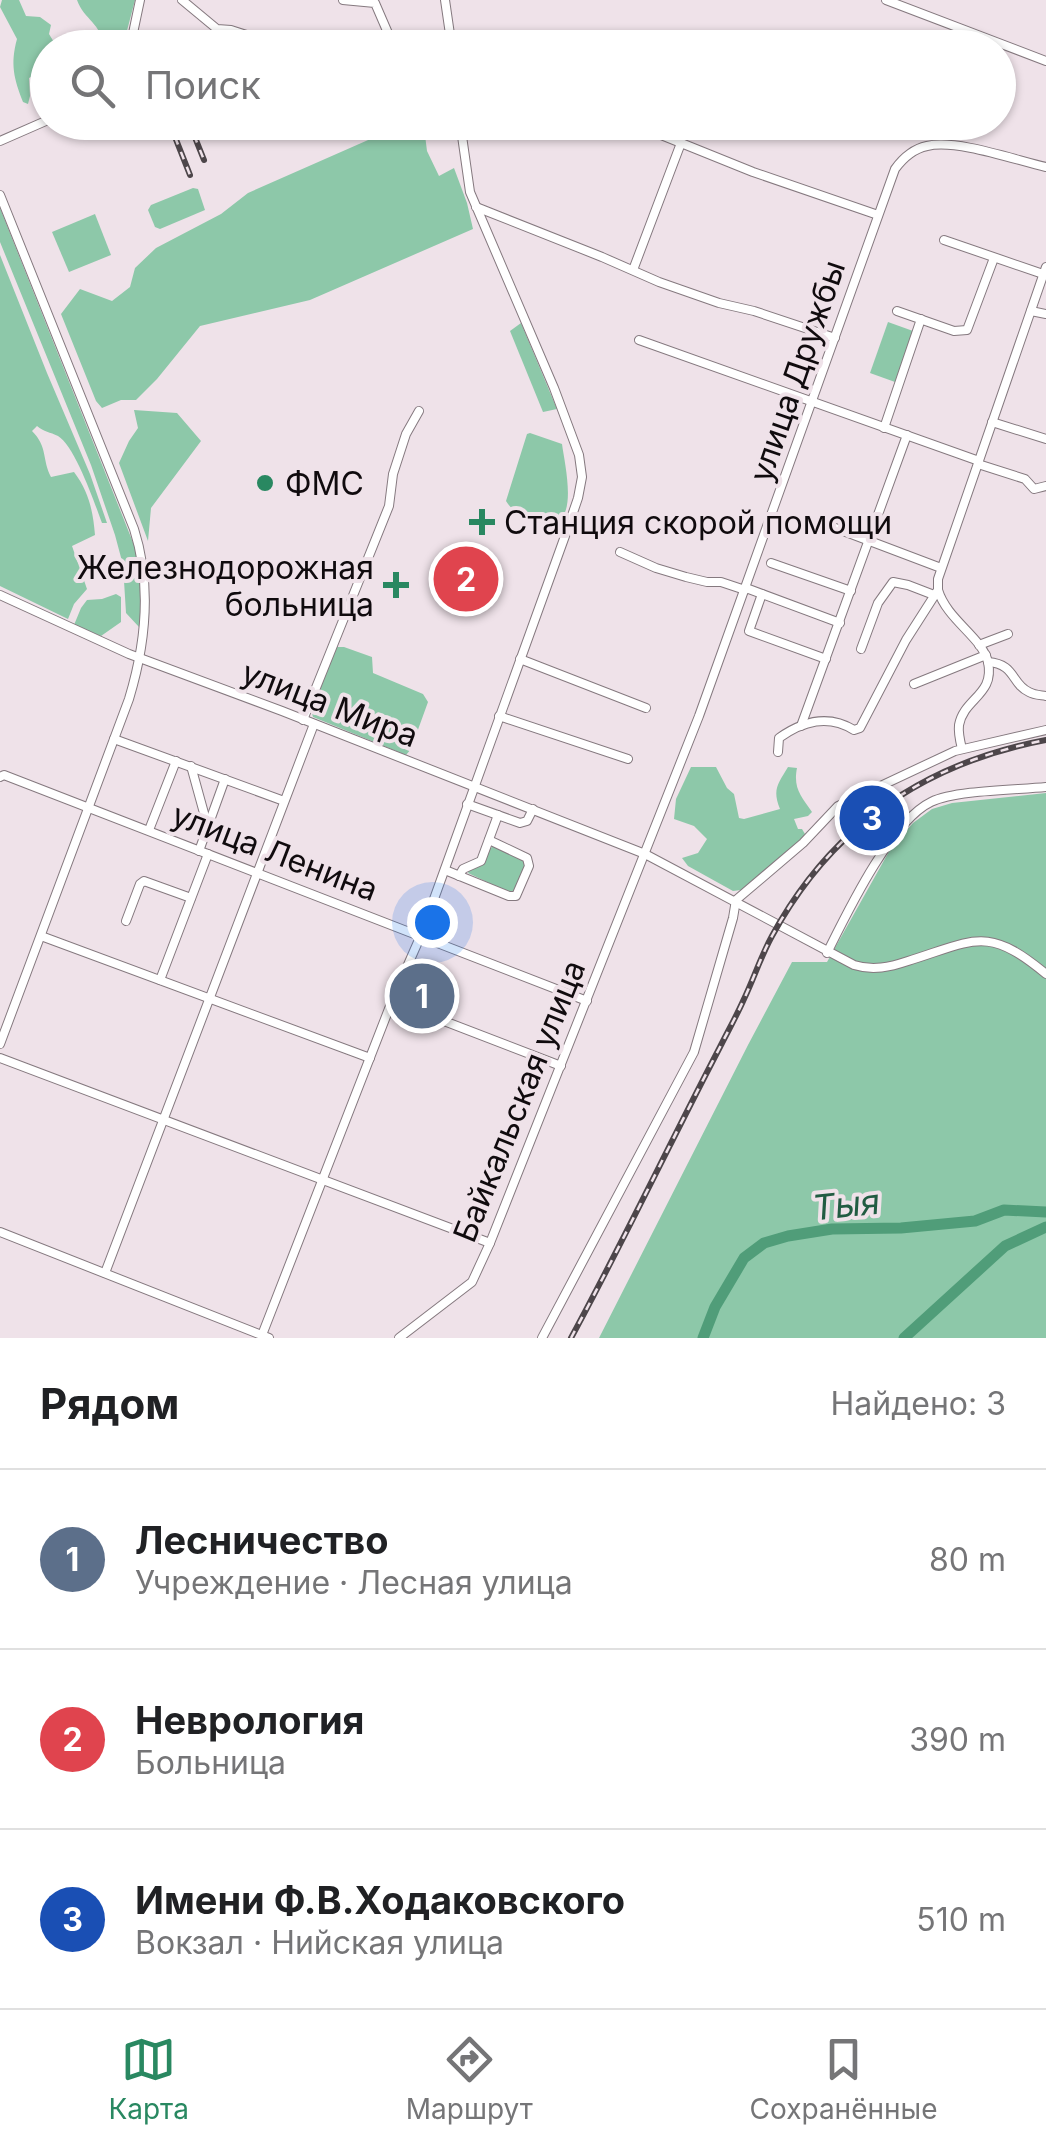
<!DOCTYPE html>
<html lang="ru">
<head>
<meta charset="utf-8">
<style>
	body { margin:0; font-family:Inter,sans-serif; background:#f2f2f2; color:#202124 }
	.you { position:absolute; left:432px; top:922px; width:35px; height:35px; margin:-25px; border:8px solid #fff; border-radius:50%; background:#1a73e8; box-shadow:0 0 0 15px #1a73e833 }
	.badge { display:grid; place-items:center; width:65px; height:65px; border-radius:50%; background:#298861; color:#fff; font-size:32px; font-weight:700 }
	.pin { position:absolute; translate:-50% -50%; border:5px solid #fff; box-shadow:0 2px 10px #0006 }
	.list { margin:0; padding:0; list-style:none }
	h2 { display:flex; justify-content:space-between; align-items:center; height:130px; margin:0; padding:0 40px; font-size:42px }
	h2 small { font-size:32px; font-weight:400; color:#757577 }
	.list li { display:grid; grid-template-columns:65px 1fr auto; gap:30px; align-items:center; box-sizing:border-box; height:180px; padding:0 40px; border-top:2px solid #e0e0e0 }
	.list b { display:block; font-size:38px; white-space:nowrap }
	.list p { margin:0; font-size:32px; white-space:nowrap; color:#757577 }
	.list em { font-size:32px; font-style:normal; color:#757577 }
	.icon { flex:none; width:55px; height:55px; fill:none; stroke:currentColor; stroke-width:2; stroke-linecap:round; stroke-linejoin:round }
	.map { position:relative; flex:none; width:1046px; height:1338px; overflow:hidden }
	.search { position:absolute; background:#fff; box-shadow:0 2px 8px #0004; left:30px; right:30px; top:30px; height:110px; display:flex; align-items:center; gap:25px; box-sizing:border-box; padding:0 35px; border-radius:55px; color:#757577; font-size:38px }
	.sheet { height:670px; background:#fff }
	nav { display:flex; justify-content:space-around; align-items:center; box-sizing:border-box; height:140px; border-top:2px solid #e0e0e0; background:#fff; font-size:28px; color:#757577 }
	nav a { display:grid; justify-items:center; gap:5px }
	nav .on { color:#298861 }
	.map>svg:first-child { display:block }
	.green { fill:#8dc8a9 }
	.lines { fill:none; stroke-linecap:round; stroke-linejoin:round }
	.river { stroke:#509d79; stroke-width:11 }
	.minor-casing { stroke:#85797f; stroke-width:10 }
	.minor { stroke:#fff; stroke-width:8 }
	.rail-casing { stroke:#4d464a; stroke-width:6 }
	.rail { stroke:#efe2e9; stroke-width:2.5; stroke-dasharray:8; stroke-linecap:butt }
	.poi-dot { fill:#298861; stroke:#efe2e9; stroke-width:4 }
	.labels { text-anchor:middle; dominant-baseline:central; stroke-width:8; stroke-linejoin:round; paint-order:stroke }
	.street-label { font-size:32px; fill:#100b0e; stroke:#efe2e9 }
	.poi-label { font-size:32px; fill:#100b0e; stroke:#efe2e9; text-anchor:start }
	.water-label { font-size:35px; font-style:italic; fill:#215c42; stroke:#efe2e9 }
</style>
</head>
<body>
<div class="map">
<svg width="1046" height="1338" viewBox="0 0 1046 1338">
	<rect width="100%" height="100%" fill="#efe2e9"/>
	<g class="green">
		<path d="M2 0H19L26 16 40 17 51 25 49 34 57 47 48 48 47 68 29 78 30 96 28 104 23 102C14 79 10 64 17 39L0 7Z"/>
		<path d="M77 0H135L123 46 126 47H103C102 23 84 20 77 0Z"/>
		<path d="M409 122 414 123 418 133 425 135 427 151 439 176 454 168 467 203 473 229 310 300 200 326 157 379 136 400H121L102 408 96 401 61 314 80 289 112 301 130 287 135 268 156 248 221 214 248 193Z"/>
		<path d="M193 188 198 189 205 210 160 229 155 227 148 210 151 205Z"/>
		<path d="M0 208 136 550C142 576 142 600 139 627L126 613 123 565 115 535 91 465 0 242Z"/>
		<path d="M95 214 111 255 69 272 52 232Z"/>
		<path d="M0 255 47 373 90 474 107 523H102C95 504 75 446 58 436 50 432 44 432 37 426L32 431C48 447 42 460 51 477L74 472C89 492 93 511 95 535L72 546 87 589 74 604 68 619 0 586Z"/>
		<path d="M888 322 913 331 895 382 870 373Z"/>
		<path d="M521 323 557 409 543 412 510 331Z"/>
		<path d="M134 410 177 413 201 441 151 508 148 541 119 463 129 441 138 428Z"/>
		<path d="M530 433 562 444C565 467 582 534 540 522 527 518 513 513 506 501L527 434Z"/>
		<path d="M116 594 121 597V622L101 636 74 625 81 608 87 600 102 599Z"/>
		<path d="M335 647H344L372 657 373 673 423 694 428 702 411 749 406 755 313 717 311 710Z"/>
		<path d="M691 767H716L727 788 734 794 739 818 744 819 780 809C772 789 778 784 788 767L797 768C793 788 801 796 812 812L808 816 794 819 798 829H802L805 834 803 838 741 890 733 891 688 866 682 858 698 853 707 839 694 826 674 819 676 799Z"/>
		<path d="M1046 793V1338H599L748 1045 792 962H827L891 848 913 823 932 809 952 803Z"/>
		<path d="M494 846 523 857 527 864 515 892 510 893 468 873 470 869 482 864 489 849Z"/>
	</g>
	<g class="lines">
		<g class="river">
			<path d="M703 1338 715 1307 744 1258 764 1243 788 1236 832 1229 901 1228 975 1221 1004 1210 1046 1212"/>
			<path d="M904 1338 1005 1246 1046 1227"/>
		</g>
		<g class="minor-casing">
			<g id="minor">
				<path d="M182 0 217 29 231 30 271 43"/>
				<path d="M343 0 375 3 391 40 373 48"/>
				<path d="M445 0 452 48"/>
				<path d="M886 0 1046 61"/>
				<path d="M137 48 132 38 140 0"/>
				<path d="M128 122H137"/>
				<path d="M199 122 212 133H231L262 122"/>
				<path d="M629 122 753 172 878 215"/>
				<path d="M0 141 48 120"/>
				<path d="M0 195 134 529C152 585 146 643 129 699L0 1044"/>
				<path d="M476 207 602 257 659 282 719 303 754 311 835 338"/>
				<path d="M944 240 1043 274"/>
				<path d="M633 270 681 143"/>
				<path d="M897 311 954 331 967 330 994 258"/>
				<path d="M1031 311 1046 314"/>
				<path d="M639 340 979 461"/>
				<path d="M992 422 1046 439"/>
				<path d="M884 428 921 319"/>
				<path d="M978 464 1025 479 1034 489 1046 486"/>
				<path d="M830 526 941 568"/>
				<path d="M620 552 656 568 686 577 707 582H721L745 590"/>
				<path d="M771 563 851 591"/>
				<path d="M746 588 840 623"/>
				<path d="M938 590C947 620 982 637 988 662 995 695 964 698 959 725 958 733 960 741 962 749"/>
				<path d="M762 594 749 631 826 659"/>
				<path d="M0 595 129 654 282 711 645 854 854 965C873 971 890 967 908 961 975 940 987 925 1046 974"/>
				<path d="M979 645 1008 634"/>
				<path d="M861 649 878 603 893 582 908 585 934 595"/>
				<path d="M520 659 646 708"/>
				<path d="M988 662C1016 664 1011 684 1029 692 1034 695 1040 695 1046 696"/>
				<path d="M914 684 986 655"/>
				<path d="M499 716 628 759"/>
				<path d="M303 720 389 506 393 474 406 434 419 411"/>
				<path d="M801 726 907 435"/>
				<path d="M114 739 284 801"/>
				<path d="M778 752 779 738C803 721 828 714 854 730L860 728 906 640 938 590V579L1046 267"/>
				<path d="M191 766 207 824"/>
				<path d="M0 777 4 775 587 1001"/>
				<path d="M467 804 520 823 527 821 533 809"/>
				<path d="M149 830 176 761"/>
				<path d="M199 851 225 779"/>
				<path d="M445 870 509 896H516L529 866 527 858 489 840"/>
				<path d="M459 876 463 869 481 861 498 815"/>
				<path d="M126 921 140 884 144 881 191 898"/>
				<path d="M41 936 370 1058"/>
				<path d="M827 953C847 913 891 821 931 802 956 790 1017 790 1046 787"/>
				<path d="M160 980 208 854"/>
				<path d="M392 1001 561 1066"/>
				<path d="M0 1058 490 1243"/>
				<path d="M0 1232 269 1338"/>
				<path d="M105 1273 314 724"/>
				<path d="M262 1335 392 1001 421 935 565 536 578 498 582 477 579 455 554 388 470 192 460 122"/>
				<path d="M399 1338 472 1282 490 1243 699 716 895 169C903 158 913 149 927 146 957 139 1015 160 1046 167"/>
				<path d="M542 1338 694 1052 733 918 736 900 803 843 838 806 955 751 1046 730"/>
			</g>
		</g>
		<use href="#minor" class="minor"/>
		<g class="rail-casing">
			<g id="rail">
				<path d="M194 135 204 160"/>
				<path d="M175 137 190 175"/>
				<path d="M571 1338C623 1242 670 1143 720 1047 728 1031 737 1015 744 999 754 978 761 956 772 936 831 827 924 763 1046 740"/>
			</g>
		</g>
		<use href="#rail" class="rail"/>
	</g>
	<g class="poi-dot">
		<circle cx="265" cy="483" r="10"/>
		<path d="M477 507h10v10h10v10h-10v10h-10v-10h-10v-10h10z"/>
		<path d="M391 570h10v10h10v10h-10v10h-10v-10h-10v-10h10z"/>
	</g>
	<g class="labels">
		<g class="street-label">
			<text transform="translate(797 371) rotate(-71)">улица Дружбы</text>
			<text transform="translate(330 704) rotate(21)">улица Мира</text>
			<text transform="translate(275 852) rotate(21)">улица Ленина</text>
			<text transform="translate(519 1101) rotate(-68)">Байкальская улица</text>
		</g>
		<g class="poi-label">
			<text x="285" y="483">ФМС</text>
			<text x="504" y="522">Станция скорой помощи</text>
			<text x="374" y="567" text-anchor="end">Железнодорожная<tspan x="374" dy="37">больница</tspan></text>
		</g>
		<g class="water-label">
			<text transform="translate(846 1204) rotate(-6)">Тыя</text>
		</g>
	</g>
</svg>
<div class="you"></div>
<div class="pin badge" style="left:422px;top:996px;background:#5c6f8a">1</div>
<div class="pin badge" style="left:466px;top:579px;background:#e0444e">2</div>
<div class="pin badge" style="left:872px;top:818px;background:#1a4fb4">3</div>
<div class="search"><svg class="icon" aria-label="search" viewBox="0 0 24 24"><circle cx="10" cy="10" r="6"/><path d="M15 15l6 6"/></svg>Поиск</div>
</div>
<section class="sheet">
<h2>Рядом<small>Найдено: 3</small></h2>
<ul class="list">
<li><span class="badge" style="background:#5c6f8a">1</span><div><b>Лесничество</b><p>Учреждение · Лесная улица</p></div><em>80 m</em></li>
<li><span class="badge" style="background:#e0444e">2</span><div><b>Неврология</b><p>Больница</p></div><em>390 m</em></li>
<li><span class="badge" style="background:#1a4fb4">3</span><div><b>Имени Ф.В.Ходаковского</b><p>Вокзал · Нийская улица</p></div><em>510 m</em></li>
</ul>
</section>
<nav>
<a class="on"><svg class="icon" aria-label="map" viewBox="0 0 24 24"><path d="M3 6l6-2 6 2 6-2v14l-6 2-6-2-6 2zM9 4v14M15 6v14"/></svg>Карта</a>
<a><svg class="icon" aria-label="directions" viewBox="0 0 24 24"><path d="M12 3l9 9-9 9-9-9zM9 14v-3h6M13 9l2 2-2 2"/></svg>Маршрут</a>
<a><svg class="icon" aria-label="saved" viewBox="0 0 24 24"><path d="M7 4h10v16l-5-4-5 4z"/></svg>Сохранённые</a>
</nav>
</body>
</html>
